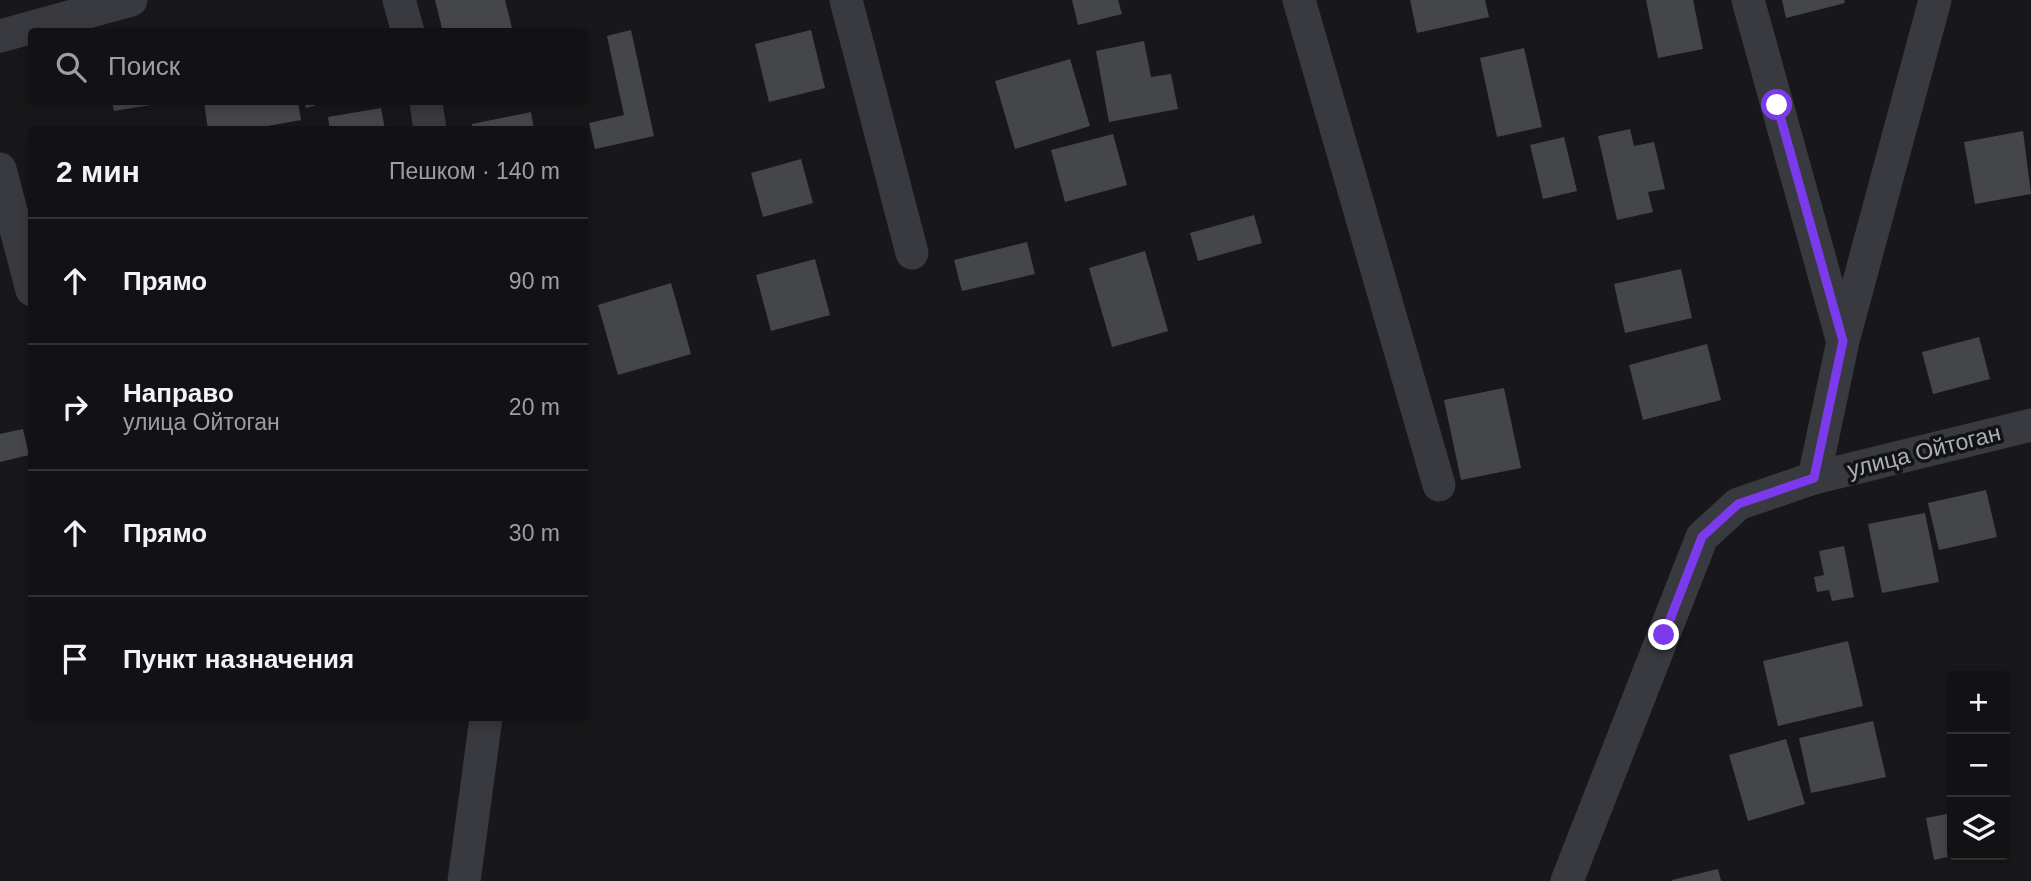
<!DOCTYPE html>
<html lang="ru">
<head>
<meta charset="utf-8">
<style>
	body { margin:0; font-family:Arial,sans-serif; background:#1b1b1d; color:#f1f3f6 }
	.controls { position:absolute; right:21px; bottom:21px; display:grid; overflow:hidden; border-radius:7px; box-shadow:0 4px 10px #0003 }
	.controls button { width:63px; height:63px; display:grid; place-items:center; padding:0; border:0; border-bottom:2px solid #313234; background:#121214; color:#f1f3f6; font:35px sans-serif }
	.stop { position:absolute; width:21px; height:21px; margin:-16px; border:5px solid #7c3aed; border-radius:50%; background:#fff }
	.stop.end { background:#7c3aed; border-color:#fff; box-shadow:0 2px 7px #0008 }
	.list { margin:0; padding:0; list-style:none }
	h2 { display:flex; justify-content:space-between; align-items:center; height:91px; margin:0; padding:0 28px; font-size:30px }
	h2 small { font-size:23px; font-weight:400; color:#9c9ea0 }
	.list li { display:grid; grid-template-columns:46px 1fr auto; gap:21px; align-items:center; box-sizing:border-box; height:126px; padding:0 28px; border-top:2px solid #313234 }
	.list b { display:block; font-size:26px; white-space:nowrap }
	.list p { margin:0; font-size:23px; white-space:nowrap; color:#9c9ea0 }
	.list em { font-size:23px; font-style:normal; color:#9c9ea0 }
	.icon { flex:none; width:38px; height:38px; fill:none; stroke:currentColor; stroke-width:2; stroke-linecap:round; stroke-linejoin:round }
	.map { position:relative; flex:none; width:2031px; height:881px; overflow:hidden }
	.search { position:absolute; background:#121214; box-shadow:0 4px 10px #0003; left:28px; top:28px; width:560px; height:77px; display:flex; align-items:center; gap:18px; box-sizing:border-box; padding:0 24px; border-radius:7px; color:#9c9ea0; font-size:26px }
	.panel { position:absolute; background:#121214; box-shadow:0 4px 10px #0003; left:28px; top:126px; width:560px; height:595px; border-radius:7px }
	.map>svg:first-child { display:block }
	.building { fill:#44464a }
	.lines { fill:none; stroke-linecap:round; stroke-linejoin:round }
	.minor { stroke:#393a3f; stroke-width:33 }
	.route { stroke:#7c3aed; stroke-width:9 }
	.labels { text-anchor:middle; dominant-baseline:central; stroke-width:7; stroke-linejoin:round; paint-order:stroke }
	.street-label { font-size:23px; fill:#aab0b9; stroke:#131315 }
</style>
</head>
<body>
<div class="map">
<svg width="2031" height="881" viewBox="0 0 2031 881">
	<rect width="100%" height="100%" fill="#18181a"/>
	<g class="building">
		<path d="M435 0H505L513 32H443Z"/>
		<path d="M1072 0H1118L1122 14 1078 25Z"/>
		<path d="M1410 0H1485L1489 17 1417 33Z"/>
		<path d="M1646 0H1693L1703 49 1658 58Z"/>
		<path d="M1782 0H1844L1845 3 1786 18Z"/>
		<path d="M631 30 654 136 595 149 589 123 624 115 607 36Z"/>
		<path d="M811 30 825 88 769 102 755 44Z"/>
		<path d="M1144 41 1151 77 1171 74 1178 109 1109 122 1096 51Z"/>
		<path d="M1524 48 1542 127 1497 137 1480 58Z"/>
		<path d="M1070 59 1090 126 1015 149 995 81Z"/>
		<path d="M112 102H163V103L114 111Z"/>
		<path d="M204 102H298L301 120 246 130H208Z"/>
		<path d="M304 102H327L306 108Z"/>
		<path d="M381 108 385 130H330L328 117Z"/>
		<path d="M531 112 534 130H473L472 124Z"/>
		<path d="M1630 129 1634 146 1654 142 1665 189 1648 192 1653 212 1617 220 1598 136Z"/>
		<path d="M2023 131 2031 194 1975 204 1964 142Z"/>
		<path d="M1113 134 1127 185 1065 202 1051 150Z"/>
		<path d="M1564 137 1577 191 1543 199 1530 145Z"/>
		<path d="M801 159 813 203 763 217 751 173Z"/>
		<path d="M1254 215 1262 243 1198 261 1190 233Z"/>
		<path d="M1027 242 1035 274 962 291 954 260Z"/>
		<path d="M1145 251 1168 331 1112 347 1089 268Z"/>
		<path d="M815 259 830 315 771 331 756 275Z"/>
		<path d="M1681 269 1692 318 1625 333 1614 284Z"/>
		<path d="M671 283 691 354 618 375 598 305Z"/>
		<path d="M1979 337 1990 379 1933 394 1922 352Z"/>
		<path d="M1707 344 1721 400 1643 420 1629 365Z"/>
		<path d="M1504 388 1521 468 1461 480 1444 400Z"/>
		<path d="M23 429 29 455 0 462V434Z"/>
		<path d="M1986 490 1997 537 1939 550 1928 503Z"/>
		<path d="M1925 513 1939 582 1882 593 1868 524Z"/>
		<path d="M1844 546 1854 597 1832 601 1829 590 1817 592 1814 577 1824 575 1819 551Z"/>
		<path d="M1848 641 1863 706 1778 726 1763 661Z"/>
		<path d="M1873 721 1886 777 1811 793 1799 738Z"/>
		<path d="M1786 739 1805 804 1748 821 1729 755Z"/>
		<path d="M1952 813V856L1934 860 1926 818Z"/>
		<path d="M1718 869 1721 881H1672V880Z"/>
	</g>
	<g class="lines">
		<g class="minor">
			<path d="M399 0 408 32"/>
			<path d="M846 0 912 253"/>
			<path d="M1299 0 1439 485"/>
			<path d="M1748 0 1842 339"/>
			<path d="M0 36 131 0"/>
			<path d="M426 102 430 130"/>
			<path d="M0 169 32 290"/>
			<path d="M1814 478 1843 341 1935 0"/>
			<path d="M464 881 486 718"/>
			<path d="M1567 881 1702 537 1738 504 1814 478 2031 425"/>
		</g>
	</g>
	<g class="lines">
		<path class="route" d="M1664 635 1702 537 1738 504 1814 478 1843 341 1777 105"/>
	</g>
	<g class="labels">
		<g class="street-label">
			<text transform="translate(1924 451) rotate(-14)">улица Ойтоган</text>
		</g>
	</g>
</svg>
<div class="controls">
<button>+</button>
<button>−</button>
<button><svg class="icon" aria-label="layers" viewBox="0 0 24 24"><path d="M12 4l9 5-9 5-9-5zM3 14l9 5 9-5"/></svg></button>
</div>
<div class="stop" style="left:1777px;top:105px"></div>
<div class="stop end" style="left:1664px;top:635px"></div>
<div class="search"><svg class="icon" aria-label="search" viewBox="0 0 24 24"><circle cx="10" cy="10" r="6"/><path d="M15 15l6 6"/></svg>Поиск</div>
<section class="panel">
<h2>2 мин<small>Пешком · 140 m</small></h2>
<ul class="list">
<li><svg class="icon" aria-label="ahead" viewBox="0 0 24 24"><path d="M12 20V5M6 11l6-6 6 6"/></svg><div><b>Прямо</b></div><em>90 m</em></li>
<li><svg class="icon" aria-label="right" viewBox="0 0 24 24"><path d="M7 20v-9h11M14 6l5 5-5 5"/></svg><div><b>Направо</b><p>улица Ойтоган</p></div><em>20 m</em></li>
<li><svg class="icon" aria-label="ahead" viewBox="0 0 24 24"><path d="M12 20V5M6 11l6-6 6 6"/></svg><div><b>Прямо</b></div><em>30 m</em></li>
<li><svg class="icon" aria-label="arrive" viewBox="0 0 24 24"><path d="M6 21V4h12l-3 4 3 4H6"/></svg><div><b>Пункт назначения</b></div></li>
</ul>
</section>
</div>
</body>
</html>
